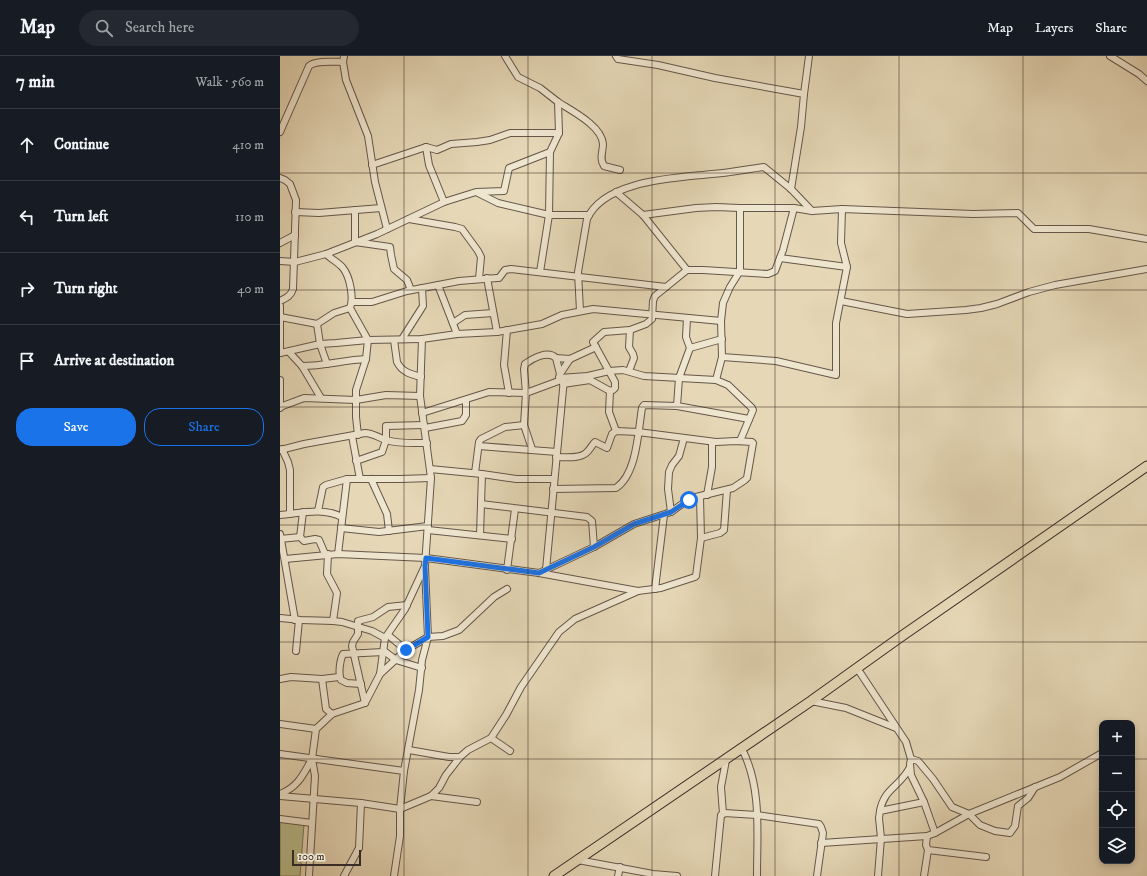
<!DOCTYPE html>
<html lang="en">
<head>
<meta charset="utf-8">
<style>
	body { margin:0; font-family:"IM FELL DW Pica",serif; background:#242831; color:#f1f3f6 }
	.controls { position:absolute; right:12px; bottom:12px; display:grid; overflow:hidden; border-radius:8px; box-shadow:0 2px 6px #0003 }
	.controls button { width:36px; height:36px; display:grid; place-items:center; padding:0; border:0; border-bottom:1px solid #363941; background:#171b24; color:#f1f3f6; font:20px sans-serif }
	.scale { position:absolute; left:12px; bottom:10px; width:69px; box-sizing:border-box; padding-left:4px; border:2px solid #3a2c26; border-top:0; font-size:11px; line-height:14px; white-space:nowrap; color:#3a2c26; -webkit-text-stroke:3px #efe6d0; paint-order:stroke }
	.stop { position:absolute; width:12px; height:12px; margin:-9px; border:3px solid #1a73e8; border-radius:50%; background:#fff }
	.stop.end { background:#1a73e8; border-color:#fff; box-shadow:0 1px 4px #0008 }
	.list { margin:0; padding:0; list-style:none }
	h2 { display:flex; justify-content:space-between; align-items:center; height:52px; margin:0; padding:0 16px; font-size:17px }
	h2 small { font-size:13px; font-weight:400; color:#9ea1a6 }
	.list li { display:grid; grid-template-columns:26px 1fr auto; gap:12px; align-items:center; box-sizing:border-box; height:72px; padding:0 16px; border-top:1px solid #363941 }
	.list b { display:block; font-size:15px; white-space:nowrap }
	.list em { font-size:13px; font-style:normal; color:#9ea1a6 }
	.actions { display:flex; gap:8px; padding:12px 16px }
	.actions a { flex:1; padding:9px 0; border:1px solid #1a73e8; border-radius:16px; text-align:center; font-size:14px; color:#1a73e8 }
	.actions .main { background:#1a73e8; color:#fff }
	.icon { flex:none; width:22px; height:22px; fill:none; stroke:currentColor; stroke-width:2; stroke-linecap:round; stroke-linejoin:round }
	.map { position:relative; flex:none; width:867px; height:820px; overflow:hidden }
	header { display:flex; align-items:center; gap:24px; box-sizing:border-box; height:56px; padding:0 20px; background:#171b24; border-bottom:1px solid #363941 }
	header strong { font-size:19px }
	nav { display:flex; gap:22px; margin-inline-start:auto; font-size:14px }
	.search { width:280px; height:36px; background:#242831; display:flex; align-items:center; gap:10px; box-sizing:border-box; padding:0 14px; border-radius:22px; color:#9ea1a6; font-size:15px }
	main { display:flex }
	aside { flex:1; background:#171b24 }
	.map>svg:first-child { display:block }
	.green { fill:#b9bd8b; stroke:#7a7458 }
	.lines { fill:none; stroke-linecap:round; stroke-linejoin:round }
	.minor-casing { stroke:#65574a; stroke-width:8 }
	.highway-casing { stroke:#3a2c26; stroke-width:11 }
	.minor { stroke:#efe6d0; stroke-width:6 }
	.highway { stroke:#e6d8b7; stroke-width:9 }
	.route { stroke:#1a73e8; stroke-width:5 }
	.grid { fill:none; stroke:#3a2c26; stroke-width:1; stroke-opacity:0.55 }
</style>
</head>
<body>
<header>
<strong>Map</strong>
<div class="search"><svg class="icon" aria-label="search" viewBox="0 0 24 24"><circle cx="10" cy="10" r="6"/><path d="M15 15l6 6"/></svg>Search here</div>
<nav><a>Map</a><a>Layers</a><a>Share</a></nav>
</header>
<main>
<aside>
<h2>7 min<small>Walk · 560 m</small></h2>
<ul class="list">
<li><svg class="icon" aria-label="ahead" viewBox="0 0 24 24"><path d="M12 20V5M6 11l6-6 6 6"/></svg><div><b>Continue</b></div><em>410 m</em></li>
<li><svg class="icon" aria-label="left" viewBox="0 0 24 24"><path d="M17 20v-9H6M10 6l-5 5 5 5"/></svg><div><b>Turn left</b></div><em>110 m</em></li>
<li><svg class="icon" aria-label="right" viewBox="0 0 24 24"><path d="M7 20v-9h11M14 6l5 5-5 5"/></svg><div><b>Turn right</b></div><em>40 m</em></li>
<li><svg class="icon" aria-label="arrive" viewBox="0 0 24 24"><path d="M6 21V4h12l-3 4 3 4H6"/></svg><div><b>Arrive at destination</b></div></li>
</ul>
<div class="actions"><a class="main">Save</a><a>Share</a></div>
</aside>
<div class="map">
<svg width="867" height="820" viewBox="0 0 867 820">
	<rect width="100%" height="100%" fill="#e6d8b7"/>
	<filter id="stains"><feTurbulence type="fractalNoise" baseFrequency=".005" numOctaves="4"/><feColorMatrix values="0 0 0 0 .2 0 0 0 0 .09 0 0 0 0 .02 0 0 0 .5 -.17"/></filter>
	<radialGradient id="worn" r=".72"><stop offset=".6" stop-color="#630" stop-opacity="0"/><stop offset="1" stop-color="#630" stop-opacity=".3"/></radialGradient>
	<path class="green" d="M0 766 24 768 20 820H0Z"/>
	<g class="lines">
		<g class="minor-casing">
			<g id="minor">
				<path d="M64 0 63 6 66 24 88 80 95 126 107 173"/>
				<path d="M225 0 238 21 260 32 278 46 279 77 270 96 269 159 260 216"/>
				<path d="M336 0 338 3 378 9 435 22 524 38 521 71 511 133"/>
				<path d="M830 0 859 18 867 25"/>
				<path d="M524 38 529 0"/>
				<path d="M278 46C292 55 322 70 323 88 323 96 319 102 324 110L340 114"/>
				<path d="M0 76 29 10C35 4 55 6 63 6"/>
				<path d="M146 91 149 109 164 146"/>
				<path d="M92 109 146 91 157 94 171 88 197 86 210 84 230 77H279"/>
				<path d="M0 122 5 124 10 128 16 144 13 233C11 240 6 242 0 245"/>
				<path d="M336 136 363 159 407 214"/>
				<path d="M198 137 218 147 269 159H309"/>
				<path d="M75 154V186L110 191 111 199 114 213 127 224 131 234"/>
				<path d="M15 156 39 157 101 152"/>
				<path d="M363 159 416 152 436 151 460 152H514L532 155 562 153 693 158 738 157 754 173H809L867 183"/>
				<path d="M129 163 175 171 182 173 198 195 201 201 199 223"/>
				<path d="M0 187 15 179"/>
				<path d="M46 198 97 178 164 146 196 136 224 135 229 112 270 96"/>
				<path d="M500 202 567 211"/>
				<path d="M0 205 15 206 46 198C51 203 59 207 63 212 70 221 74 242 70 252L88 284 86 303 76 334V361L78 379"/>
				<path d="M207 222 217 276"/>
				<path d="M158 229 177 278"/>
				<path d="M561 245 627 258 686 254 701 252 717 248 749 236 775 229 867 213"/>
				<path d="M72 246H92L127 235 179 225 217 222H219L225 214 231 213 386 231"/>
				<path d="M0 250V297"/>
				<path d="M300 255 298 216 307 163C324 124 396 122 432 118 449 117 467 113 484 111L511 133 532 155"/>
				<path d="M0 261 37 268 54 257 70 252"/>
				<path d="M173 267 185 259 213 257"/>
				<path d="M37 268 40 288 47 308"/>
				<path d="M227 274 224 309 229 337"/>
				<path d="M122 283 143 250 142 232"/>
				<path d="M114 284 117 306C122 316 130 318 141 321"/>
				<path d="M410 292 442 283"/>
				<path d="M9 296 22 310 41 342"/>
				<path d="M0 297 40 288 56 287 88 284 142 283 177 278 217 276 262 268 282 259 313 253 441 265"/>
				<path d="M442 301 496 305 556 319V267L567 211 561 187 562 153"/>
				<path d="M22 310C44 310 64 304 86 303"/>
				<path d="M349 315 354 302 353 298 349 291 350 274"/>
				<path d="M280 318 290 303"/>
				<path d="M308 320 310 324 330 335 333 334 335 332V326L313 286 324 276 350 274 366 268 372 263 373 245 375 240 407 214H423L488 218 495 215 503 194 514 152"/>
				<path d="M279 322 308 320 329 315 343 314 364 320 436 324 448 329 472 352 473 354 460 385"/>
				<path d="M0 324V352"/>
				<path d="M436 324 442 301 441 265 443 247 450 231 460 215V152"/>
				<path d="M283 328 310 324"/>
				<path d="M330 335 329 356 336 375"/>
				<path d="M397 350 469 363"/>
				<path d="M0 351 24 342 76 344 106 339 140 340"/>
				<path d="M142 357 209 336 246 337 284 323"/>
				<path d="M145 372 182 365 186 359V344"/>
				<path d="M72 380 80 423"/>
				<path d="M199 390 277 396"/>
				<path d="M2 393 8 406 10 414V458"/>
				<path d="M252 393 244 369 246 337 244 313 245 308C253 302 268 294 276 302L290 303 316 291"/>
				<path d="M0 394 24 388 85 377C93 377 99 382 106 384 119 388 134 387 147 387"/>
				<path d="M76 405 102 396 106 384V370L144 369"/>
				<path d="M150 413 202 418 236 423H274"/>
				<path d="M195 417 199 386 201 383 225 371 244 369"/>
				<path d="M91 423 107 458 109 475"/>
				<path d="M273 433 336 432C357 418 358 376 362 352L364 349 397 350 399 322 410 292 406 281 407 262"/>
				<path d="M427 439 432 411V386"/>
				<path d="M201 448 307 461 312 465 314 491"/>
				<path d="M38 455 43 431 46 429 67 423H120L151 422"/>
				<path d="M391 456 388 433 389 416 392 409 399 400 404 382"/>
				<path d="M0 459C21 457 43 451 62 461"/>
				<path d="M61 472 99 476 148 470"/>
				<path d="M148 474 232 483"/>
				<path d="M0 478 15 564"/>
				<path d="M200 479 202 418"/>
				<path d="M20 481 24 485 35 483 39 484 45 498"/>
				<path d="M20 481 23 456"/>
				<path d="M421 482 440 477 444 474 447 434"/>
				<path d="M0 483 20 481"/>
				<path d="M48 498 47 518 57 537 53 565"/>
				<path d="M58 498 67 423"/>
				<path d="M5 503 58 498 146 502 259 517 358 535 381 532 415 521 416 520 421 482 420 441"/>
				<path d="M227 514 235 453"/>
				<path d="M266 514 284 323 279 322 280 318 276 302"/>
				<path d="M259 517 314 491 354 468 391 456 405 446 412 442 453 432 465 424 467 422 473 387 472 386 456 385 436 386 358 376 336 375 332 378 327 392 315 386C311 390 310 394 306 397 299 403 286 401 276 401"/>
				<path d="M375 533 384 459"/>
				<path d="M0 562 21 564 53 565 62 566 92 575 105 582"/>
				<path d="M108 579 126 594"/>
				<path d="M16 595 19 564"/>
				<path d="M104 595 116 604 142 612"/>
				<path d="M577 612 626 686 631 703 630 708 631 719 644 746 655 777"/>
				<path d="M100 618 126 594 148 581 163 580 179 574 214 541 227 533"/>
				<path d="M0 623 11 621 42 623 59 621"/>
				<path d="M42 623 46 653 52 658"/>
				<path d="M81 628 67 627 61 624C58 617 60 604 63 598L104 596"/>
				<path d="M531 645 566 652 616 672"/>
				<path d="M85 647 72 590 73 586 78 578V565L93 561 108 551 127 549"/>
				<path d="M0 668 36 673"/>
				<path d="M211 682 230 695"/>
				<path d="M462 693C482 732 477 777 477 820"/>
				<path d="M129 694 169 701H180"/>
				<path d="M0 698 124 715"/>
				<path d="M631 703 638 705 653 723 672 751 689 758 700 769 715 775 730 777 735 770 738 750 748 742 755 731"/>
				<path d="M0 738C18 731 23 719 32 703"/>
				<path d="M0 740 81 747 120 753 151 740 159 732 166 719 180 701 188 694 211 682 226 659 241 631 279 576 295 563 358 535"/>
				<path d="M151 740 197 746"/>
				<path d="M600 755C604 732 620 731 630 711"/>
				<path d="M443 758 441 731 446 704"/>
				<path d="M0 763 32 767"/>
				<path d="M647 780 646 789 648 794 706 801"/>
				<path d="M541 787 647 780 655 777 689 758 780 721 822 697"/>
				<path d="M298 804 373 818 397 820"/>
				<path d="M29 820 35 720 32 703 36 673 52 658 85 647 100 618 105 582 125 553 145 510 151 422 140 340 142 283"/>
				<path d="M64 820 79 792 81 747"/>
				<path d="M114 820 120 780V753L124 715 139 634 142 604 148 581 145 512"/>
				<path d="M338 820 340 811"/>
				<path d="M435 820 441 759 444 757 477 759 539 768 541 771 543 777 537 820"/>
				<path d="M598 820 601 782 599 762 600 755 644 746"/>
				<path d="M644 820 648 794"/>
			</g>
		</g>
		<g class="highway-casing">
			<path id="highway" d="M274 820 531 645 619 582 867 410"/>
		</g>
		<use href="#minor" class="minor"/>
		<use href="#highway" class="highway"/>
	</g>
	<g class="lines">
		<path class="route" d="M126 594 148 581 145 510 146 502 259 517 314 491 354 468 391 456 409 444"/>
	</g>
	<path class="grid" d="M124 0V820M248 0V820M372 0V820M495 0V820M619 0V820M743 0V820M0 117H867M0 234H867M0 351H867M0 469H867M0 586H867M0 703H822M852 703H867"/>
	<rect width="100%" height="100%" filter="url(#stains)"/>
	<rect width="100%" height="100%" fill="url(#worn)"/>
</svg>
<div class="controls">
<button>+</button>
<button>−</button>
<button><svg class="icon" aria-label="locate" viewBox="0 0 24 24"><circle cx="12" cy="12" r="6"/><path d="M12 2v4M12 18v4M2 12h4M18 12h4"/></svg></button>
<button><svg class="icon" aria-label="layers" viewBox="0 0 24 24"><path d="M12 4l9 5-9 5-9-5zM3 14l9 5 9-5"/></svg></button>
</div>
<div class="scale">100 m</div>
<div class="stop" style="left:409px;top:444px"></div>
<div class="stop end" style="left:126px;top:594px"></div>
</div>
</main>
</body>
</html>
